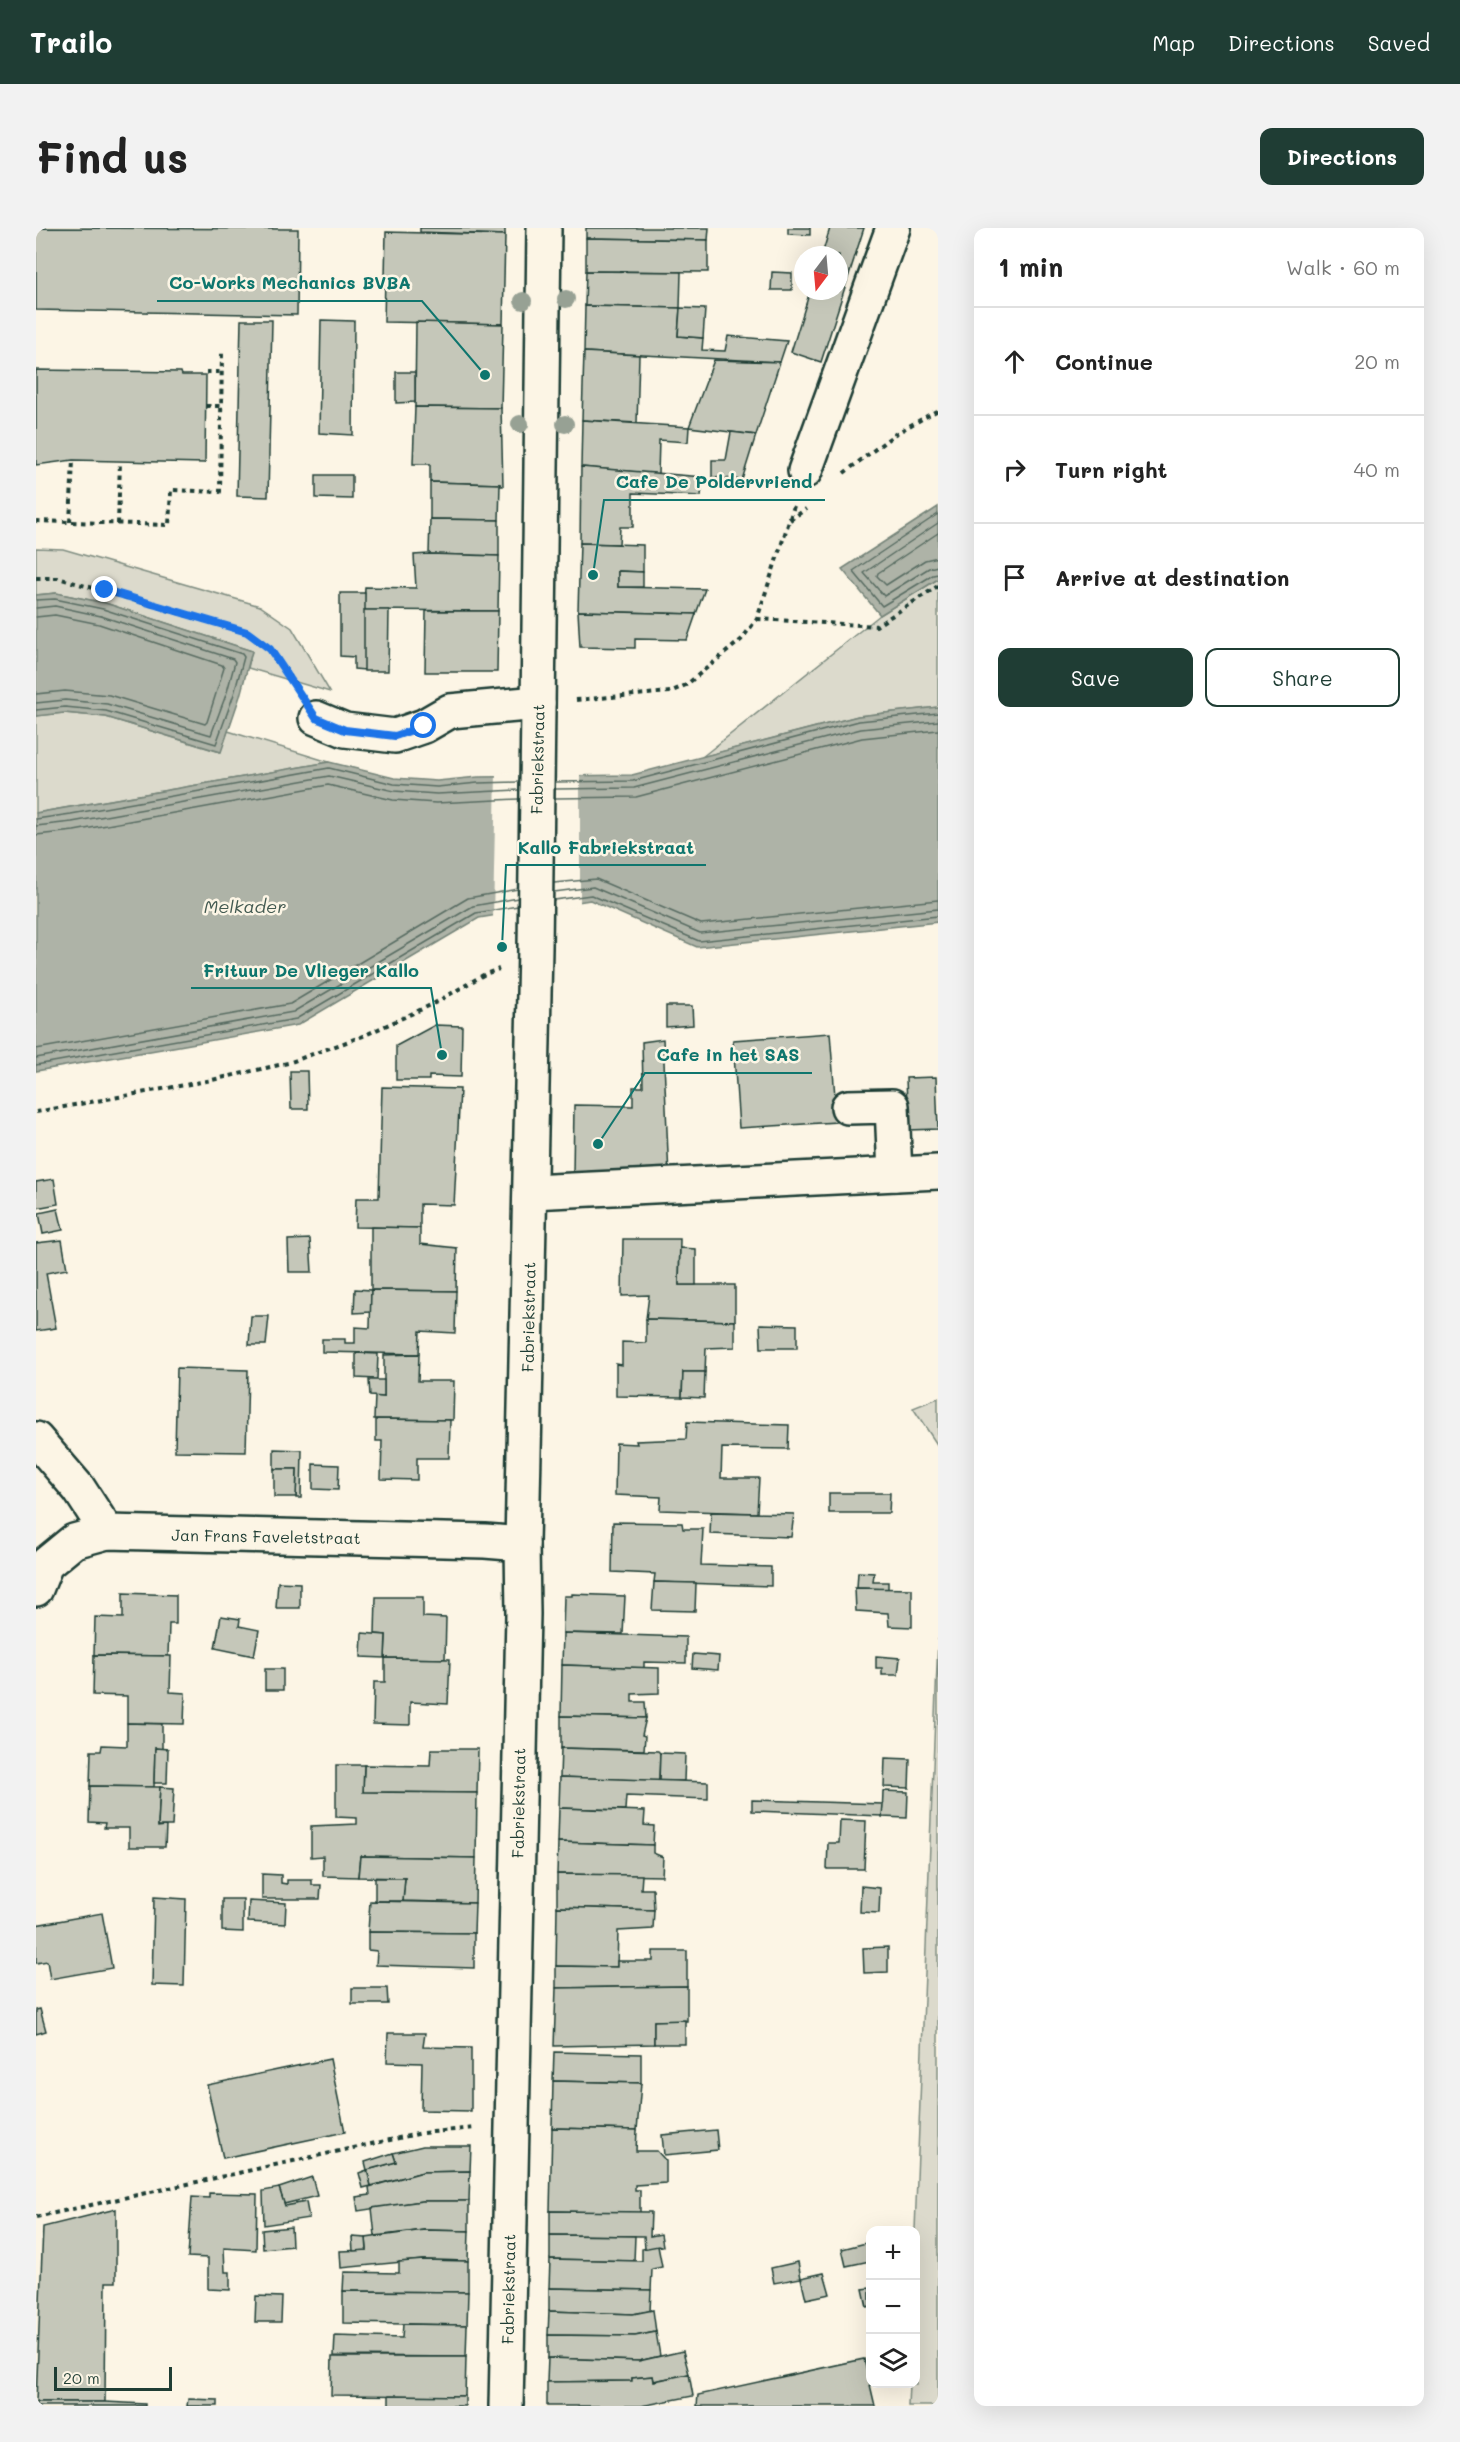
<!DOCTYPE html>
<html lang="en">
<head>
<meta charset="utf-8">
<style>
	body { margin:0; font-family:Mali,sans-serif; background:#f2f2f2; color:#222 }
	.controls { position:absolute; right:18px; bottom:18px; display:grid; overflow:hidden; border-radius:12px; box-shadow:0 6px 24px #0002 }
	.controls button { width:54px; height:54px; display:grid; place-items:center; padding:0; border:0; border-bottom:2px solid #e0e0e0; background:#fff; color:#222; font:30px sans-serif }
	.compass { position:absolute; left:758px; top:18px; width:54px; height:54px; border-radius:50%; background:#fff; box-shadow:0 6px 24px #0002; rotate:196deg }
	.scale { position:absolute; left:18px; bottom:15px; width:118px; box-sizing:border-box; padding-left:6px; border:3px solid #1f3d34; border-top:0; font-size:16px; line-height:21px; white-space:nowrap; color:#1f3d34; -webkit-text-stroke:4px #fcf5e5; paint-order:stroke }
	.stop { position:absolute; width:18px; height:18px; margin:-14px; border:4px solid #1a73e8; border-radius:50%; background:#fff }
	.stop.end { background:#1a73e8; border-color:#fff; box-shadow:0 2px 6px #0008 }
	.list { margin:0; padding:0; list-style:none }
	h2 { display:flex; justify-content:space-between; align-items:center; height:78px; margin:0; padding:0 24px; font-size:26px }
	h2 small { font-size:20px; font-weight:400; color:#767676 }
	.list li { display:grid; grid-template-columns:39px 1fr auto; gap:18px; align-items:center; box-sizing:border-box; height:108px; padding:0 24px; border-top:2px solid #e0e0e0 }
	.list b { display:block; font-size:22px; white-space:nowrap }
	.list em { font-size:20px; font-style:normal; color:#767676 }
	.actions { display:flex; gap:12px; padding:18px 24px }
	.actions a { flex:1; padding:14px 0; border:2px solid #1f3d34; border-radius:12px; text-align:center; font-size:21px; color:#1f3d34 }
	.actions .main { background:#1f3d34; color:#fff }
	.icon { flex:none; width:33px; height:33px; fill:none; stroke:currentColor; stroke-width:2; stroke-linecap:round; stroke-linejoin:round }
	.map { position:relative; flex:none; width:902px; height:2178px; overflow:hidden; border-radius:12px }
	header { display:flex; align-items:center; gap:36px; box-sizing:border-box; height:84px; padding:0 30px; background:#1f3d34; color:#fff }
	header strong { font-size:28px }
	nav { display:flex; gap:33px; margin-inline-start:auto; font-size:21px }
	.intro { display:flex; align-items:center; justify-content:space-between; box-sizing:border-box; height:144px; padding:0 36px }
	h1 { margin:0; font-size:42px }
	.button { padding:15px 27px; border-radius:12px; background:#1f3d34; color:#fff; font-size:21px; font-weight:700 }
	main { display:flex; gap:36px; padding:0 36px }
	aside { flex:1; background:#fff; border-radius:12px; box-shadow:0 6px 24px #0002 }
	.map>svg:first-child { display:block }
	.green { fill:#dcdacc; stroke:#7e8c80; stroke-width:1.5 }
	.water { fill:#aeb3a7; stroke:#758479; stroke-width:1.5 }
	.pier { fill:#fcf5e5 }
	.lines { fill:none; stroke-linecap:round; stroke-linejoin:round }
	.shore { stroke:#586c62; stroke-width:1.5 }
	.building { fill:#c5c7b9; stroke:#1f3d34; stroke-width:1.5 }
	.minor-casing { stroke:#1f3d34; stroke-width:38 }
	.major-casing { stroke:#1f3d34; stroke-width:38 }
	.path { stroke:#1f3d34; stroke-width:4; stroke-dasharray:4.5 4.5; stroke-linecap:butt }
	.minor { stroke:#fcf5e5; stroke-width:33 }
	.major { stroke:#fcf5e5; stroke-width:33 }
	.tree { fill:#97a194 }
	.route { stroke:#1a73e8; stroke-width:8 }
	.labels { text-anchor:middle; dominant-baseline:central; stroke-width:5; stroke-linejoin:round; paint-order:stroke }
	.street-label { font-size:16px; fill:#1f3d34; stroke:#fcf5e5 }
	.water-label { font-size:18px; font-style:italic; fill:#435a51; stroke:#fcf5e5 }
	.leader { fill:none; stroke:#0f766e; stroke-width:2 }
	.callout-dot { fill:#0f766e; stroke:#fcf5e5; stroke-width:2 }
	.callout-label { font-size:18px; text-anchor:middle; font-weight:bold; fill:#0f766e; stroke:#fcf5e5; stroke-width:5; stroke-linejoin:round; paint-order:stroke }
</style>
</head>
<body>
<header>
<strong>Trailo</strong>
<nav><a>Map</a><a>Directions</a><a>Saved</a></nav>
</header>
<div class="intro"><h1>Find us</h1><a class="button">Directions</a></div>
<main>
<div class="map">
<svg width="902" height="2178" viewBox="0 0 902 2178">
	<rect width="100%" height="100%" fill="#fcf5e5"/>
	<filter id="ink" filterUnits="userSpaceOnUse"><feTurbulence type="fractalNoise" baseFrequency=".0167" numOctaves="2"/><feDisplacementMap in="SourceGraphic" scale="12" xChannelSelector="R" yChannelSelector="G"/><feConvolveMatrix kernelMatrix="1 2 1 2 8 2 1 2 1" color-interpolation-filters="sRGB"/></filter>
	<g filter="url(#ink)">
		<g class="green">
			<path d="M0 320 27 321 224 378 256 400 294 464 212 440 216 423 69 375 20 365 0 367Z"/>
			<path d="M902 351V479L822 488 666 529 844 387Z"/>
			<path d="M28 485 70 489 184 524 192 503 293 534 0 585V488Z"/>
			<path d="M902 1170V1218L877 1180Z"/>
			<path d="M902 1411V2178H872L873 2156H880L879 2002Z"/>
		</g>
		<g class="water">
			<path d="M902 279V351L844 387 806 341Z"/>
			<path d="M20 365 69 375 216 423 204 468 185 524 70 489 28 485 0 488V367Z"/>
			<path d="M902 479V694L661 719 554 672 443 690 262 797 0 843V585L293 534 358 550 401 553 442 549 596 547 822 488Z"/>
		</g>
		<path class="pier" d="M544 544V677L457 691 460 545Z"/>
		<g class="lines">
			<g class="shore">
				<path d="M902 286 817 343 846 378 897 347 902 346"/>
				<path d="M902 295 828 345 848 368 893 340 902 338"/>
				<path d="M902 305 842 345 841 348 850 357 889 332 902 329"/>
				<path d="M0 372 19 371 67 381 206 426 208 429 198 466 180 516 70 483 29 479 0 482"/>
				<path d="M0 380 19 378 65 388 197 431 199 434 191 464 175 507 71 476 29 472 0 475"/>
				<path d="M0 389 19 387 63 396 186 437 188 440 171 494 169 496 73 467 29 463 0 466"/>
				<path d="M519 554 597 553 823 493 902 485"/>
				<path d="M519 561 598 560 825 501 902 493"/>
				<path d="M519 570 600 569 826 510 902 502"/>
				<path d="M0 591 35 586 293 540 358 556 401 559 442 555 483 554"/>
				<path d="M0 598 36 594 293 548 358 563 401 566 483 562"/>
				<path d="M0 607 38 603 292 557 357 572 400 575 483 571"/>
				<path d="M518 655 560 651 665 696 902 672"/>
				<path d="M518 664 557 659 664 705 902 681"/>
				<path d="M518 672 555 667 663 713 902 688"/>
				<path d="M0 821 254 776 432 670 482 661"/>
				<path d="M0 830 257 784 437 678 482 670"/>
				<path d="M0 837 260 791 440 685 482 678"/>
			</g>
		</g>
		<g class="building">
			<path d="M0 0 262 1 261 87 0 82Z"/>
			<path d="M384 0H469V7L384 4Z"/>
			<path d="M550 0H673L672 12 550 10Z"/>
			<path d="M752 0H774V7L752 6Z"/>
			<path d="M794 0H828L785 134 755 124 774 63H803V27H786Z"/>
			<path d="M350 4 469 7 467 96 348 94Z"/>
			<path d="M550 10 672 12V44L550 43Z"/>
			<path d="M550 43 645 44 644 80 549 78Z"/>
			<path d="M736 44 756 45V62H735Z"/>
			<path d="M549 78 644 80 642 108 667 110 666 122 689 123 692 108 751 113 744 134 548 124Z"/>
			<path d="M644 80 669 81 667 110 642 108Z"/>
			<path d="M205 92H236L232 269 201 268Z"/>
			<path d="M285 92 318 93 317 207 283 205Z"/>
			<path d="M380 94 467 96 465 180 379 179Z"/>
			<path d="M548 124 603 127 601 195 546 192Z"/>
			<path d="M678 132 744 134 720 207 653 199Z"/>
			<path d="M0 142 145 144 146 147H170L169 235 37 232 0 237Z"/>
			<path d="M360 144H379V174L360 175Z"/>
			<path d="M379 179 465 180 467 258H464V256L394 254V236H377Z"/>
			<path d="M546 192 653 199 652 214 623 212 622 246 545 239Z"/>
			<path d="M695 204 720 207 706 252 676 249V232H690Z"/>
			<path d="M545 239 667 249 665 268 597 265V299H584L583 316 544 315Z"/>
			<path d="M280 247H316V271L280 270Z"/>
			<path d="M394 254 464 256 463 292 394 291Z"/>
			<path d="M394 291 463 292V328L393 326Z"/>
			<path d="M544 315 607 317V344L582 343V359L669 361 660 386 542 383Z"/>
			<path d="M393 326 463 328 462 383 328 382 329 359 380 360 378 327Z"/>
			<path d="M582 343 607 344V359H582Z"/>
			<path d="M304 365H329V442L318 441V429L304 428Z"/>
			<path d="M328 382H353L352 443H328Z"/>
			<path d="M390 383H462L461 444H389Z"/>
			<path d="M542 383 660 386 651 412 599 411V420L544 419Z"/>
			<path d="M630 778H656L657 797 630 799Z"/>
			<path d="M399 797 426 798 425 849 393 848V852H360V818Z"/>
			<path d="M794 805 801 894 703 900 697 812Z"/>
			<path d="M627 811 633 949 537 948 538 877 597 878V859H607L606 814Z"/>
			<path d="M254 843H271L272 881H255Z"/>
			<path d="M900 849 902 901 872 902 870 850Z"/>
			<path d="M346 859 424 861 418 977 384 976V1000L319 999 320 970H343Z"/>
			<path d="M18 951 22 976 0 980V954Z"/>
			<path d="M22 981 27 1002 7 1006 3 985Z"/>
			<path d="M335 999 384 1000V1016L421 1020 420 1063 335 1062Z"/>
			<path d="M274 1011 276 1044H253L252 1012Z"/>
			<path d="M587 1011H644L643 1057H699V1093L610 1091 613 1067 586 1068Z"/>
			<path d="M26 1012 31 1041 10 1045 20 1100 0 1103V1015Z"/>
			<path d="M644 1020 660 1021V1057H643Z"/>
			<path d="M319 1061 335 1062V1084L318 1085Z"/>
			<path d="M335 1062 420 1063 419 1105 384 1103 383 1126 286 1124V1111H309V1115H319V1099L334 1100Z"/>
			<path d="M215 1088H233L230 1117H213Z"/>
			<path d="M610 1091 699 1093V1119L670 1120 669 1144H647L646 1169 580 1168V1136L586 1137V1114L610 1115Z"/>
			<path d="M724 1096 761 1097V1120H725Z"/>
			<path d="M320 1125 342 1126 341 1151 320 1150Z"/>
			<path d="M383 1126 382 1153H418L417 1192 338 1191 339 1168 348 1169V1127Z"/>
			<path d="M141 1140 212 1142 210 1224 139 1223Z"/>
			<path d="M647 1144H669L668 1170 646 1169Z"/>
			<path d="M333 1152H348V1169L334 1168Z"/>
			<path d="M340 1191 414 1192 413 1230H381V1252L345 1251 346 1213H340Z"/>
			<path d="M651 1194 753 1197 752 1221 686 1220 685 1250H723L721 1285 624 1282 625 1269 579 1267 580 1215 601 1216 600 1213 650 1211Z"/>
			<path d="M238 1221 266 1222 265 1270H260L261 1241H238Z"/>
			<path d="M277 1236 303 1237 302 1262 277 1261Z"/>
			<path d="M238 1241H261L260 1269H238Z"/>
			<path d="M793 1265H854L853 1285H793Z"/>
			<path d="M675 1284 758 1286 755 1309 674 1306Z"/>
			<path d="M577 1294 646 1295 647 1301H667L665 1337 735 1339V1358L618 1354 619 1346 576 1344Z"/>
			<path d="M822 1344 838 1345 837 1354H852V1361L821 1360Z"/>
			<path d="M242 1354 264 1355V1380H240Z"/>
			<path d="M618 1354 660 1355 659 1383 616 1382Z"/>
			<path d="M819 1360 876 1361V1399L853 1398 852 1385 820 1383Z"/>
			<path d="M87 1365 140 1367V1396H133L132 1428 58 1427 59 1389 87 1390Z"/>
			<path d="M536 1366 589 1368 587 1406 527 1405 528 1368H536Z"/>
			<path d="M340 1369H387V1389L410 1390 409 1431 349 1430 350 1407 339 1406Z"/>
			<path d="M185 1388 204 1391 203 1398 223 1402 218 1428 179 1420Z"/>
			<path d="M326 1405 350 1407 349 1430 325 1429Z"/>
			<path d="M527 1405 650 1409V1435L608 1434V1440L526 1437Z"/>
			<path d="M657 1426 683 1428 682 1442 656 1440Z"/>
			<path d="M58 1427 135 1428 134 1464 149 1465 148 1496 91 1495V1468L57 1467Z"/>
			<path d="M840 1428 864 1430 862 1447H846V1440H840Z"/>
			<path d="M349 1430 414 1431 412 1476 374 1474V1497L337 1496 338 1454H349Z"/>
			<path d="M526 1437 623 1440V1465L596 1466V1474H609L610 1490 525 1488Z"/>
			<rect x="229" y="1441" width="18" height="21"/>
			<path d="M525 1488 610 1490 606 1507 609 1508 608 1522 525 1520Z"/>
			<path d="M91 1495 126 1496V1521L119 1520 118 1559 54 1558 55 1523H65L66 1517 91 1518Z"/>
			<path d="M119 1520 132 1521 131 1555H118Z"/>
			<path d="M525 1520 622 1523 624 1525 623 1553 524 1549Z"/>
			<path d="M395 1521H442L441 1565 327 1564 328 1537 394 1538Z"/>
			<path d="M624 1525 649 1526 648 1553H623Z"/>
			<path d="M849 1530 874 1531 873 1560 848 1559Z"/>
			<path d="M300 1537H328L327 1564 441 1565 440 1630 324 1628 322 1649 287 1648V1628L275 1629V1598L321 1596V1590L300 1589Z"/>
			<path d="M524 1549 672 1554V1571L590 1568 589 1582 523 1580Z"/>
			<path d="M54 1558 124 1559 122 1599 130 1598 129 1619H93V1600H68L69 1595 53 1594Z"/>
			<path d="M124 1559 138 1560 136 1598H122Z"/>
			<path d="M847 1563 872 1564 871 1590 846 1589Z"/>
			<path d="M716 1572 847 1576 846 1588 716 1583Z"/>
			<path d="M523 1580 609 1583 608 1597 618 1598 617 1617 522 1614Z"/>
			<path d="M804 1592 830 1593 828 1641H791L792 1615H803Z"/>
			<path d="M522 1614 617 1617V1625L627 1629 626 1648 521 1646Z"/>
			<path d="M324 1628 440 1630 439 1675 367 1673 369 1650 322 1649Z"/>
			<path d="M226 1646 245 1647V1655L251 1656V1652H276V1657H285L284 1671H226Z"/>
			<path d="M521 1646 606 1647 605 1661H617L618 1682 521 1679Z"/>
			<path d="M339 1650H369L367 1673H339Z"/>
			<path d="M825 1658 844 1660 843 1685 824 1684Z"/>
			<path d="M118 1669 150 1671 148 1758 116 1757Z"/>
			<path d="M186 1671H207V1704L186 1703Z"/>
			<path d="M213 1673 250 1675 249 1696 212 1694Z"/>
			<path d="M334 1673 439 1675 438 1705 332 1704Z"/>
			<path d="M521 1679 618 1682 617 1701 582 1703 581 1739 520 1738Z"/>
			<path d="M66 1685 76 1740 14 1751 11 1733 0 1735V1697Z"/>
			<path d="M332 1704 438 1705V1740L340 1737 341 1723 332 1722Z"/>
			<path d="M852 1719V1744L828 1745 827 1720Z"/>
			<path d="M617 1723H651V1758L520 1760V1738L581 1739V1733H617Z"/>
			<path d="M651 1758V1793H618V1816L518 1818 520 1760Z"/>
			<path d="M316 1760H351L352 1776H316Z"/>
			<path d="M4 1781 10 1803 0 1806V1782Z"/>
			<path d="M649 1792V1816H618V1793Z"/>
			<path d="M352 1805H389L387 1819 435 1820V1883L385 1882 386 1835 351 1834Z"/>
			<path d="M518 1824 605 1826V1855L517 1853Z"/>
			<path d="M294 1831 309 1904 187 1930 171 1857Z"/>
			<path d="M517 1853 605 1855 601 1902 516 1900Z"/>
			<path d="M516 1900 601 1902 600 1923H621L630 1933V1955L599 1957V1962H604V1985L514 1983Z"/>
			<path d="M680 1902 682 1922 628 1927 626 1907Z"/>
			<path d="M387 1918H435L434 1943 387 1944 335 1958 331 1942 360 1934 357 1925Z"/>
			<path d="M357 1925 360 1934 331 1942 329 1934Z"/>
			<path d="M331 1942 335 1958 327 1960 323 1945Z"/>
			<path d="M434 1943 433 1973H386L322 1983 320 1969 334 1967 333 1959 387 1944Z"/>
			<path d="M276 1949 281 1968 248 1976 243 1960Z"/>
			<path d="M243 1960 249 1978 270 1974 273 1990 228 1997 227 1963Z"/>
			<path d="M173 1965 221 1966 220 2022 188 2020 189 2044H194V2062L172 2061V2030L152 2029 156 1969 173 1970Z"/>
			<path d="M386 1973H433V2003L388 2002 339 2008 336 1980Z"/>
			<path d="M80 1981V2054H70L69 2174H0L7 1999Z"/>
			<path d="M514 1983 615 1984 614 2008 625 2006 627 2018 609 2021 608 2008 514 2007Z"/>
			<path d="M255 1999 256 2018 227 2021 226 2002Z"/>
			<path d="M388 2002 433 2003 432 2033 387 2032 305 2040 304 2023 331 2022 330 2010Z"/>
			<path d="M514 2007 599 2008 598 2033 514 2031Z"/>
			<path d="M316 2009 330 2010 331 2022 317 2023Z"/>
			<path d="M834 2014V2033L810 2038 806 2021Z"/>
			<path d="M622 2018 626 2039 616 2041 615 2062 513 2060 514 2031 606 2033V2021Z"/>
			<path d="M387 2032 432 2033V2064L307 2063 308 2044 363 2045V2034Z"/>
			<path d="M762 2034 765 2050 738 2055 735 2040Z"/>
			<path d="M788 2045 794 2066 770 2071 765 2050Z"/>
			<path d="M513 2060 615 2062 614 2083 597 2086 513 2083Z"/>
			<path d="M834 2060V2078L831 2079 827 2061Z"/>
			<path d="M307 2063 432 2064 431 2097 307 2095Z"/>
			<path d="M220 2068 246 2069 245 2094H219Z"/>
			<path d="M617 2082 620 2104 599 2108 512 2107 513 2083 597 2086Z"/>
			<path d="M367 2096 431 2097 430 2129 298 2128 299 2108 366 2110Z"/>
			<path d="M620 2104 624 2128 603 2133 512 2130V2107L599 2108Z"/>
			<path d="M647 2123 653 2146 618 2153 617 2148 596 2150V2153L511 2154 512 2130 603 2133Z"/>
			<path d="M296 2129H430L429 2168 295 2167Z"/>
			<path d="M828 2131 839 2178H661L662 2167Z"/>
			<path d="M653 2146 657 2168 605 2178H511V2154L596 2153V2150L617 2148 618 2153Z"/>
			<path d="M353 2167 429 2168V2178H353Z"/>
			<path d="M152 2171 182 2172V2178H151Z"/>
			<path d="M0 2174H69L109 2176V2178H0Z"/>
		</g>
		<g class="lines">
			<g class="minor-casing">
				<g id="minor">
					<path d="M769 243 857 0"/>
					<path d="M280 490 309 502 359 508 388 498 414 483 502 475"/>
					<path d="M812 879 856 878 859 946"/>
					<path d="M495 964 902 944"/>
					<path d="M0 1211 43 1261 71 1304"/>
					<path d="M0 1361 10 1336 38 1313 71 1304 449 1313 486 1316"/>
				</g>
			</g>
			<g class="major-casing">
				<path id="major" d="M470 2178 487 1386 486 1316 499 720 508 0"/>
			</g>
			<g class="path">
				<path d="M170 144H185"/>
				<path d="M170 178H185"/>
				<path d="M808 245 859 206 902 182"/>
				<path d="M754 292 770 281"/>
				<path d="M0 293 133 297 135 262 184 264 186 123"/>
				<path d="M34 294 37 232"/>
				<path d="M82 296 84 234"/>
				<path d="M0 350H22L211 404 234 421 260 459"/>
				<path d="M721 391 840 398 902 358"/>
				<path d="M540 472 634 464 650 457 705 412 721 391 758 278"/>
				<path d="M0 884 176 852 252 835 327 808 397 776 449 746 463 741"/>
				<path d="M0 1989 386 1905 439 1900"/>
			</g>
			<use href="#minor" class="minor"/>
			<use href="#major" class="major"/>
		</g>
		<g class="tree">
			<circle cx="530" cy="71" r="9"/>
			<circle cx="487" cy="73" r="9"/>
			<circle cx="484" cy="196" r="9"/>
			<circle cx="529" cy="196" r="9"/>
		</g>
	</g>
	<g class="lines" filter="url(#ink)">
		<path class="route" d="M69 362 211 404 234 421 280 490 309 502 359 508 388 498"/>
	</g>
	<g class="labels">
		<g class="street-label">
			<text transform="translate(501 531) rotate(-89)">Fabriekstraat</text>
			<text transform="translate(492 1089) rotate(-89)">Fabriekstraat</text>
			<text transform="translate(230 1308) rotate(1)">Jan Frans Faveletstraat</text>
			<text transform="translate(482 1575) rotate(-89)">Fabriekstraat</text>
			<text transform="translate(472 2061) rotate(-89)">Fabriekstraat</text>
		</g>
		<g class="water-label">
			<text x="209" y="678">Melkader</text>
		</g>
	</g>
	<path class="leader" d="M449 147L386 73H121M557 347L568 272H789M466 719L470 637H670M406 827L395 760H155M562 916L609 845H776"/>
	<g class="callout-dot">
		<circle cx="449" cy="147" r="6"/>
		<circle cx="557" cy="347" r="6"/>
		<circle cx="466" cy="719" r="6"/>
		<circle cx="406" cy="827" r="6"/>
		<circle cx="562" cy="916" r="6"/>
	</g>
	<g class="callout-label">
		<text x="254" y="61">Co-Works Mechanics BVBA</text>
		<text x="678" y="260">Cafe De Poldervriend</text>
		<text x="570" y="626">Kallo Fabriekstraat</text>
		<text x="275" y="749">Frituur De Vlieger Kallo</text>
		<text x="692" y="833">Cafe in het SAS</text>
	</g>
</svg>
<div class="controls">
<button>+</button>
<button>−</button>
<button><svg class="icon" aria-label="layers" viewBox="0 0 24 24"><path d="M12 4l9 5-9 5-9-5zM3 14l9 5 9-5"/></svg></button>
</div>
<svg class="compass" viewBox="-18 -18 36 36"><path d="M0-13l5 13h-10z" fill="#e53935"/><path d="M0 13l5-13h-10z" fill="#767676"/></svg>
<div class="scale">20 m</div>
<div class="stop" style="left:388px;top:498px"></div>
<div class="stop end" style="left:69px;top:362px"></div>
</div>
<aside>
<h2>1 min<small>Walk · 60 m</small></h2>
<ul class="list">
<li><svg class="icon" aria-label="ahead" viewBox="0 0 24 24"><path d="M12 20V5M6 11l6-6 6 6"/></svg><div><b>Continue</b></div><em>20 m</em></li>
<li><svg class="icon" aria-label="right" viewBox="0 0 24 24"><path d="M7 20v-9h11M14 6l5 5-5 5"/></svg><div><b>Turn right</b></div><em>40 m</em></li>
<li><svg class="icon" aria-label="arrive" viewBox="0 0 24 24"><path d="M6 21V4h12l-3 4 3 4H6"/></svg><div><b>Arrive at destination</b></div></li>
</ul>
<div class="actions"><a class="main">Save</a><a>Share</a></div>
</aside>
</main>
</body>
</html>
